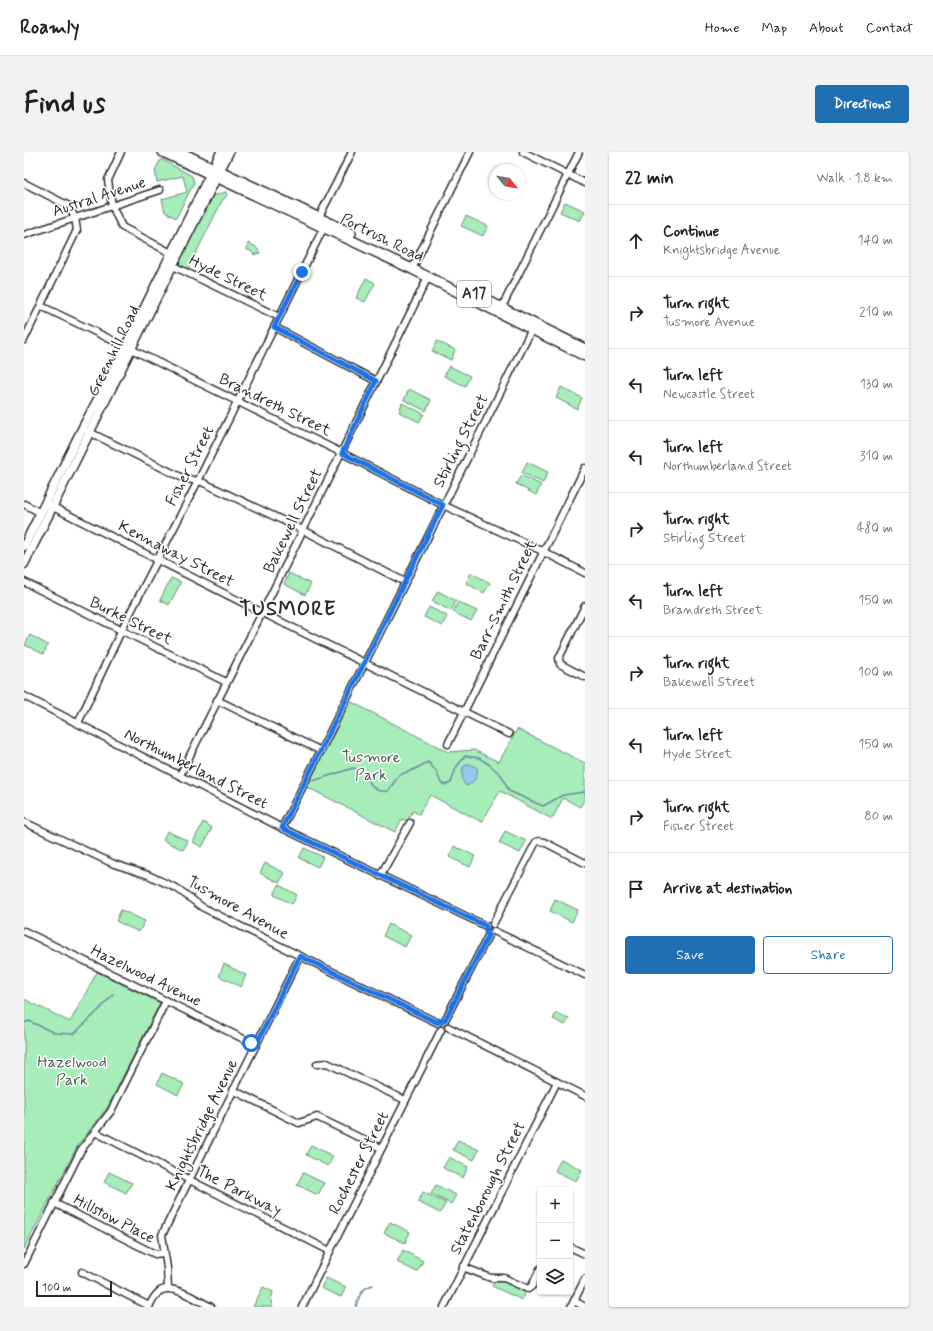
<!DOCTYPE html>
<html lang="en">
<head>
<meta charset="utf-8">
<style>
	body { margin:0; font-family:Mynerve,sans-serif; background:#f2f2f2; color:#202124 }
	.controls { position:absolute; right:12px; bottom:12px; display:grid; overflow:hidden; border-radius:4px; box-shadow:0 1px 3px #0004 }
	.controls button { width:36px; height:36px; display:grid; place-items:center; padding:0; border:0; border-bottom:1px solid #e0e0e0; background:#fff; color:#202124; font:20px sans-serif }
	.compass { position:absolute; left:465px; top:12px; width:36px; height:36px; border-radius:50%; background:#fff; box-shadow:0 1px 3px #0004; rotate:120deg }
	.scale { position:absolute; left:12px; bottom:10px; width:76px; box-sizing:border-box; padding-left:4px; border:2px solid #2b2b2b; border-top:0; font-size:11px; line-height:14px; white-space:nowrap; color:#2b2b2b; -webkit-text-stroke:3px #fff; paint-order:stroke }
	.stop { position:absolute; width:12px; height:12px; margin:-9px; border:3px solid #1a73e8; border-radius:50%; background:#fff }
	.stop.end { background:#1a73e8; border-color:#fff; box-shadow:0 1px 4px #0008 }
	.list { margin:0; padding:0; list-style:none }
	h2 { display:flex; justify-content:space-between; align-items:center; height:52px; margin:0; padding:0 16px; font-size:17px }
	h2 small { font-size:13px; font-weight:400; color:#757577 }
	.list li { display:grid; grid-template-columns:26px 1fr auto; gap:12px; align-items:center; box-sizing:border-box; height:72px; padding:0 16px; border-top:1px solid #e0e0e0 }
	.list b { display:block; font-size:15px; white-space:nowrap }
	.list p { margin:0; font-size:13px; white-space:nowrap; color:#757577 }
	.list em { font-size:13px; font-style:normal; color:#757577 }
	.actions { display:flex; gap:8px; padding:12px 16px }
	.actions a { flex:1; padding:9px 0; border:1px solid #1f6fb2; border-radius:4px; text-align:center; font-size:14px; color:#1f6fb2 }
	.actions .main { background:#1f6fb2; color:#fff }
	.icon { flex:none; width:22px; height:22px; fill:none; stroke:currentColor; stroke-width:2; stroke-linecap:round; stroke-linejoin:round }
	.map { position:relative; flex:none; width:561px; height:1155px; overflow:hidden; border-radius:4px }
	header { display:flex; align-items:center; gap:24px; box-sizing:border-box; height:56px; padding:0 20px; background:#fff; border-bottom:1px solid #e0e0e0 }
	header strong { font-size:19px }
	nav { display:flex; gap:22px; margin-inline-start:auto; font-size:14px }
	.intro { display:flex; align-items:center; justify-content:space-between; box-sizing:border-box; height:96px; padding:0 24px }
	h1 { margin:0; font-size:28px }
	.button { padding:10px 18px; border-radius:4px; background:#1f6fb2; color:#fff; font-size:14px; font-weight:700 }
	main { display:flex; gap:24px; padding:0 24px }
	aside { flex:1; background:#fff; border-radius:4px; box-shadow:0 1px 3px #0004 }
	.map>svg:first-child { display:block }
	.green { fill:#a6edba; stroke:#688c72 }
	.water { fill:#93c8f0; stroke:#6989a1 }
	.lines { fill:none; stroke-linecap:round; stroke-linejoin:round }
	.stream { stroke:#6989a1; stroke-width:1.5 }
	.minor-casing { stroke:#2b2b2b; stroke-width:9 }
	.major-casing { stroke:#2b2b2b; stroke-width:11 }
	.highway-casing { stroke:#2b2b2b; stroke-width:12 }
	.minor { stroke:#fff; stroke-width:6 }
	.major { stroke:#fff; stroke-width:8 }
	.highway { stroke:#fff; stroke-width:9 }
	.route { stroke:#1a73e8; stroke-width:5 }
	.labels { text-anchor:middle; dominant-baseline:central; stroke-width:3; stroke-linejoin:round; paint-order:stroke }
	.shield { fill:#fff; stroke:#6b6b6b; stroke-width:1 }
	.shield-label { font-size:15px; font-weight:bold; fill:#2b2b2b }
	.street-label { font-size:16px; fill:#2b2b2b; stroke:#fff }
	.park-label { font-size:16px; fill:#4a5c4f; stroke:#fff }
	.district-label { font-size:20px; font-weight:bold; letter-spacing:1px; fill:#2b2b2b; stroke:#fff }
</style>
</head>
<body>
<header>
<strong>Roamly</strong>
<nav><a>Home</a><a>Map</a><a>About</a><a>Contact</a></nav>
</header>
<div class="intro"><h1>Find us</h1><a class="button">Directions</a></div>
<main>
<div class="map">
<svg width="561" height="1155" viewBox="0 0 561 1155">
	<rect width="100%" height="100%" fill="#fff"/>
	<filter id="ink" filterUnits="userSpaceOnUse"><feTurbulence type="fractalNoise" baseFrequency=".025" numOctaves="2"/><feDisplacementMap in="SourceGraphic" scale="8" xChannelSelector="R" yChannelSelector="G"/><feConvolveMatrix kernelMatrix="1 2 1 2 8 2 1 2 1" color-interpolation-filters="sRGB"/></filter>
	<g filter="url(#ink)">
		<g class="green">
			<path d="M137 7 168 24 170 31 152 66 141 60 138 47 163 40 159 24 133 30 131 18Z"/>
			<path d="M202 40 204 41 201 46 199 47 164 117 157 114 154 109 176 65 181 61 189 44Z"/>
			<path d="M541 50 561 59 556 69 536 60Z"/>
			<path d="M442 64 464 74 459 84 437 74Z"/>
			<path d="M224 91 232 95 236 101 230 103 227 99 223 98Z"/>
			<path d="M342 126 351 131 341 150 332 146Z"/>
			<path d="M413 189 431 198 427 208 408 199Z"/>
			<path d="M425 214 446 224 441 234 420 224Z"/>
			<path d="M537 235 558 246 553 257 532 246Z"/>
			<path d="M385 237 407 248 402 259 380 248Z"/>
			<path d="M378 251 400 262 395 270 375 260Z"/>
			<path d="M503 310 524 320 519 331 498 321Z"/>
			<path d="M497 323 517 333 512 343 492 332Z"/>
			<path d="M265 421 287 432 281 443 260 432Z"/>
			<path d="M447 421 466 431 460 441 442 431Z"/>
			<path d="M147 426 157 430 145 453 136 448Z"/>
			<path d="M414 439 432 449 427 459 408 449Z"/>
			<path d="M434 450 453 459 447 469 429 460Z"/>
			<path d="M405 455 423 464 418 474 400 465Z"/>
			<path d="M6 483 24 493 19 502 1 493Z"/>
			<path d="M322 547 424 600 450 598 475 610 493 577 561 611V646L556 655 539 646 528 667 476 639 458 670 406 643 395 662 389 659 383 669 378 667 371 680 279 633Z"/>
			<path d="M179 670 188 676 178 695 169 690Z"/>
			<path d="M143 679 164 689 159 698 139 688Z"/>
			<path d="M481 679 502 689 496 701 475 691Z"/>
			<path d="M430 694 451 704 446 715 425 705Z"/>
			<path d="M280 696 299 705 294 715 275 706Z"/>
			<path d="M241 711 261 721 255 731 236 721Z"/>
			<path d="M255 733 273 743 268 752 250 743Z"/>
			<path d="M531 747 554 758 548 770 526 759Z"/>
			<path d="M97 758 121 769 115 780 92 769Z"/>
			<path d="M365 772 387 783 381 795 359 784Z"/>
			<path d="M200 812 222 823 217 835 195 824Z"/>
			<path d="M73 820 136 851 83 956 54 993 0 1097V847L46 870Z"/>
			<path d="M532 861 545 867 541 873 529 867Z"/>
			<path d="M138 921 160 932 154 943 133 932Z"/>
			<path d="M434 988 455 998 450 1008 429 998Z"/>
			<path d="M287 993 309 1004 304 1014 282 1003Z"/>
			<path d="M425 1005 444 1015 439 1026 419 1016Z"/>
			<path d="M537 1007 558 1018 552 1029 531 1019Z"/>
			<path d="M85 1020 108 1031 102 1041 80 1030Z"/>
			<path d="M279 1021 300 1031 294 1043 273 1033Z"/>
			<path d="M412 1033 432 1043 427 1052 407 1042Z"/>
			<path d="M399 1040 422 1051 416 1061 394 1050Z"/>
			<path d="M366 1070 386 1080 381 1091 360 1081Z"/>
			<path d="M379 1098 399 1109 393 1120 373 1110Z"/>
			<path d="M302 1126 322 1135 317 1145 297 1136Z"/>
			<path d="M480 1128 495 1135 501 1142 498 1148 468 1134 470 1129Z"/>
			<path d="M239 1135 249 1140 247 1149 249 1155H229Z"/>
		</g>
		<path class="water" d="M446 612 453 616C455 624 450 631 442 634 437 629 438 621 439 615L442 613Z"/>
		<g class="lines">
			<g class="stream">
				<path d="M289 629 329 616C332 617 336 618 339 620 347 629 346 641 364 639L375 623 389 618 404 610 412 619 417 631 421 633 427 631 432 616 441 604 455 606 466 613 478 624 485 639 519 654 539 643 561 640"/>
				<path d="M0 871 5 869 31 881 50 882 75 858 89 842"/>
				<path d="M332 1155C335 1144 337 1136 349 1133"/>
			</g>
			<g class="minor-casing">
				<g id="minor">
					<path d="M97 0 84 28 88 54 98 75 147 101"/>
					<path d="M499 0 561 31"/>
					<path d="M0 31 45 54 51 66 53 78 0 188"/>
					<path d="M295 65 328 0"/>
					<path d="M0 83 136 38"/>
					<path d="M145 112 255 165"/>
					<path d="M388 117 446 0"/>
					<path d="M17 154 111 199 318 301 419 353 516 398 561 421"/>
					<path d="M478 155 555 0"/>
					<path d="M250 175 352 229"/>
					<path d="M63 279 159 326 174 329 180 331 279 378 381 430"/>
					<path d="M0 352 17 361"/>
					<path d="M25 353 241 462 485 582"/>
					<path d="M0 430 202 530"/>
					<path d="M561 454 535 506 536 512 561 525"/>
					<path d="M0 544 258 676 462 774"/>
					<path d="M193 548 297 599"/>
					<path d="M54 571 99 475 174 329 297 81 302 74"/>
					<path d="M424 592 561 316"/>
					<path d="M156 623 238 461 404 125"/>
					<path d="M0 670 90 712 124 723 154 737 178 755 276 804 414 871"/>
					<path d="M258 676 509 175"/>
					<path d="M356 724 386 671"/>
					<path d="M469 772 512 690 516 689 520 690 561 711"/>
					<path d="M0 779 232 893"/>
					<path d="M470 779 561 823"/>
					<path d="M421 868 465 782"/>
					<path d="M424 875 561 944"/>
					<path d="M293 912 303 911 381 948"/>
					<path d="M209 938 275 971 293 965 357 996"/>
					<path d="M71 980 306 1099"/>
					<path d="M30 1051 131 1102 140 1101"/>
					<path d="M546 1095 561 1102"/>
					<path d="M0 1112 57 998 87 959 142 849"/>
					<path d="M439 1115 467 1126H480L504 1137 508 1134 516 1117"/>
					<path d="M58 1120 125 1154"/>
					<path d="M144 1136 143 1116 138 1083 276 804"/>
					<path d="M550 1149 561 1155"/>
					<path d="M125 1155C127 1150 131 1143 136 1139 148 1131 175 1149 187 1155"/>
					<path d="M278 1155 417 878"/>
					<path d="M420 1155 533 930"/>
					<path d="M547 1155 561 1127"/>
				</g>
			</g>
			<g class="major-casing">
				<g id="major">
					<path d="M0 394 58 277 102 194 197 0"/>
					<path d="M0 412 205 0"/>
				</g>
			</g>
			<g class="highway-casing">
				<g id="highway">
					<path d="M139 0 388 117 561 204"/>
					<path d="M156 0 327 81"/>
					<path d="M458 146 561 197"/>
				</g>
			</g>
			<use href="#minor" class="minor"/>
			<use href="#major" class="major"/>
			<use href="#highway" class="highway"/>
		</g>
	</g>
	<g class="lines" filter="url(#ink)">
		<path class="route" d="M227 891 232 893 276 804 414 871 416 868H421L465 782 462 780V774L258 676 419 353 318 301 352 229 250 175 278 120"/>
	</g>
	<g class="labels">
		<rect class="shield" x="433" y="129" width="34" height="26" rx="3"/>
		<g class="shield-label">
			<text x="450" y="142">A17</text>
		</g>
		<g class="street-label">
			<text transform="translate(75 45) rotate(-18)">Austral Avenue</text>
			<text transform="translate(358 86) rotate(26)">Portrush Road</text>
			<text transform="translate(204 126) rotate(26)">Hyde Street</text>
			<text transform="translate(90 199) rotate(-64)">Greenhill Road</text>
			<text transform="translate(251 253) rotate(26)">Brandreth Street</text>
			<text transform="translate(437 289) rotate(-63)">Stirling Street</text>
			<text transform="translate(166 314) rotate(-63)">Fisher Street</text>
			<text transform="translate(269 369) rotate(-64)">Bakewell Street</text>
			<text transform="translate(152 402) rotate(27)">Kennaway Street</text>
			<text transform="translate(480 448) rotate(-64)">Barr-Smith Street</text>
			<text transform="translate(107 469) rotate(26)">Burke Street</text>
			<text transform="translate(172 617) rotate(27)">Northumberland Street</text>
			<text transform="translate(214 756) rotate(29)">Tusmore Avenue</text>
			<text transform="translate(122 824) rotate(26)">Hazelwood Avenue</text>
			<text transform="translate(178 973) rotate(-64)">Knightsbridge Avenue</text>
			<text transform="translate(335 1011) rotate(-63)">Rochester Street</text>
			<text transform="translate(464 1036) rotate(-63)">Statenborough Street</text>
			<text transform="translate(215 1039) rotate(27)">The Parkway</text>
			<text transform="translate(90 1067) rotate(27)">Hillstow Place</text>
		</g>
		<g class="park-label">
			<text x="347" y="605">Tusmore<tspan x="347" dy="18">Park</tspan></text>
			<text x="48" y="910">Hazelwood<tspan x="48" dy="18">Park</tspan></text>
		</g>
		<g class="district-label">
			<text x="264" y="457">TUSMORE</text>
		</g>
	</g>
</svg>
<div class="controls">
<button>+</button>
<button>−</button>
<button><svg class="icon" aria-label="layers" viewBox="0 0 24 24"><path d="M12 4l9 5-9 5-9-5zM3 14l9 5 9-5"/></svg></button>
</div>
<svg class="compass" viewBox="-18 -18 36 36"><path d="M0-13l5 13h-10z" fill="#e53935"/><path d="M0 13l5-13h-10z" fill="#757577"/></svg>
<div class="scale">100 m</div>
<div class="stop" style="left:227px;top:891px"></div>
<div class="stop end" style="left:278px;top:120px"></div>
</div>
<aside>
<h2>22 min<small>Walk · 1.8 km</small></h2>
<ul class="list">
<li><svg class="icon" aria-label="ahead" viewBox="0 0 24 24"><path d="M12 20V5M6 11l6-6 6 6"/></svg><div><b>Continue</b><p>Knightsbridge Avenue</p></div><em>140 m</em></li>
<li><svg class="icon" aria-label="right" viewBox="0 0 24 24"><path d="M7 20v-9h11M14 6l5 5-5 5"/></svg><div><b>Turn right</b><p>Tusmore Avenue</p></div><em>210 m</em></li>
<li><svg class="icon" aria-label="left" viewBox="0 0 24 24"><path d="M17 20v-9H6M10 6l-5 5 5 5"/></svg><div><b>Turn left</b><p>Newcastle Street</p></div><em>130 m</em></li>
<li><svg class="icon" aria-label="left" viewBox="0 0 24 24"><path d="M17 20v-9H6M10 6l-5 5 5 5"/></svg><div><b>Turn left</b><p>Northumberland Street</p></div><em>310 m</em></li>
<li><svg class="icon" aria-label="right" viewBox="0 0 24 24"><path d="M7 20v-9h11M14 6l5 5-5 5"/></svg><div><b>Turn right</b><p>Stirling Street</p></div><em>480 m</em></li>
<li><svg class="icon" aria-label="left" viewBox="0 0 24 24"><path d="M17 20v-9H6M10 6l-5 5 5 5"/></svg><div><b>Turn left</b><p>Brandreth Street</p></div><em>150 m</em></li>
<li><svg class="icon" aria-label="right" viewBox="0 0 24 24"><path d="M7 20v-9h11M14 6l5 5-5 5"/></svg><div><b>Turn right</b><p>Bakewell Street</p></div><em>100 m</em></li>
<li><svg class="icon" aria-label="left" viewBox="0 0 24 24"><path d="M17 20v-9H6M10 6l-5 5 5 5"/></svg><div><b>Turn left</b><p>Hyde Street</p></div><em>150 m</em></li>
<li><svg class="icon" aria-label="right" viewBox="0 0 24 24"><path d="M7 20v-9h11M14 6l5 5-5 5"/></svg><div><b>Turn right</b><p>Fisher Street</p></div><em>80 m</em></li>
<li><svg class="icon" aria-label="arrive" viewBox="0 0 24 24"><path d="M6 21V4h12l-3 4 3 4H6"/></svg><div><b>Arrive at destination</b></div></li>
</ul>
<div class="actions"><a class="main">Save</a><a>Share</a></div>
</aside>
</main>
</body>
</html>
